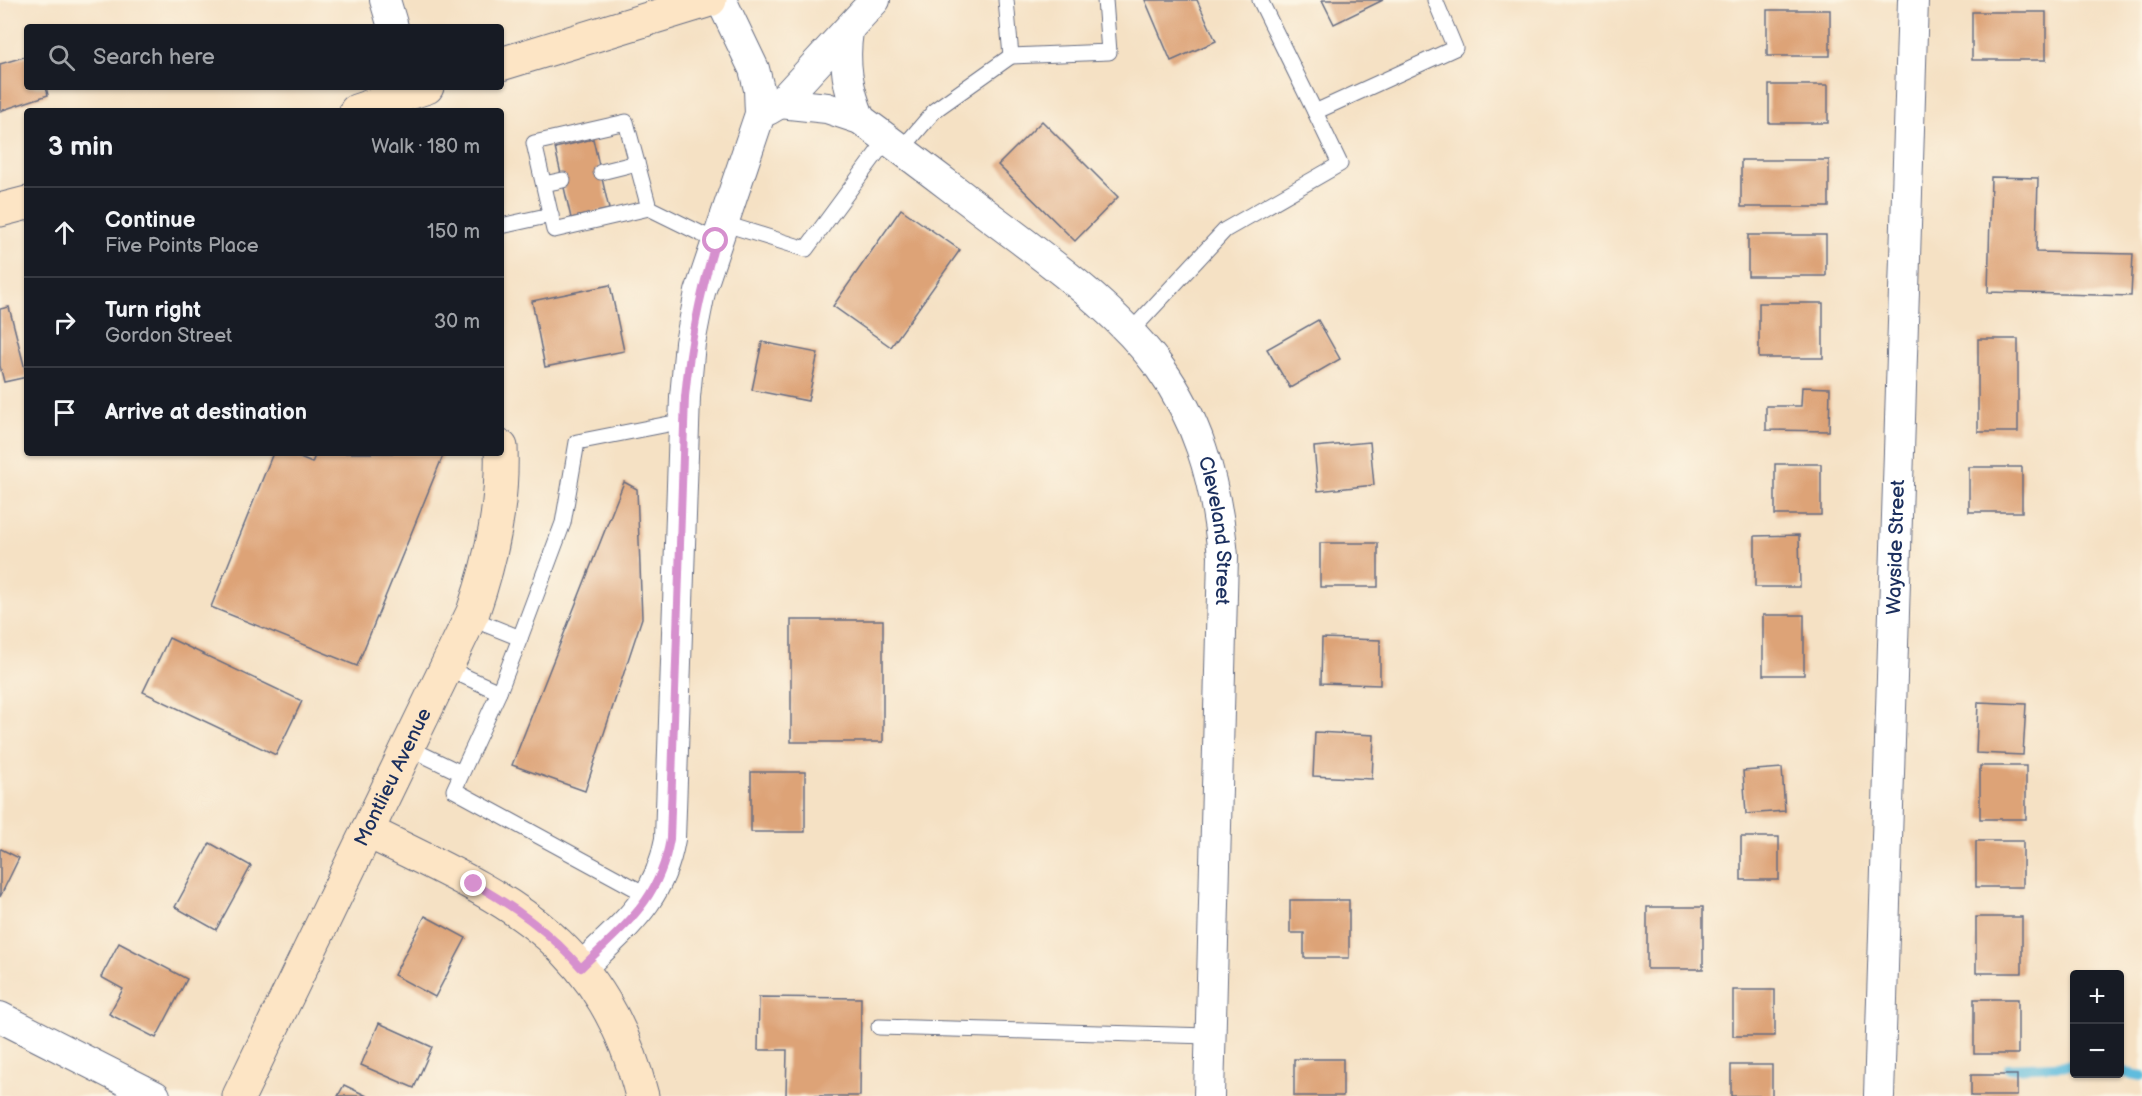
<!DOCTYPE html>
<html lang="en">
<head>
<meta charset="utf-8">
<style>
	body { margin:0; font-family:"Balsamiq Sans",sans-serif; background:#242831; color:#f1f3f6 }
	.controls { position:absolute; right:18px; bottom:18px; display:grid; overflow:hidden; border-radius:6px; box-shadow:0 2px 4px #0004 }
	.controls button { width:54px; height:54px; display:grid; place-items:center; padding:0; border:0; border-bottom:2px solid #363941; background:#171b24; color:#f1f3f6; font:30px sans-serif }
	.stop { position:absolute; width:18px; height:18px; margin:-14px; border:4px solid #d690ce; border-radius:50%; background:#fff }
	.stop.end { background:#d690ce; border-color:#fff; box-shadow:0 2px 6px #0008 }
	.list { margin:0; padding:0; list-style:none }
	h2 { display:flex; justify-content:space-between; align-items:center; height:78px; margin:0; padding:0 24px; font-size:26px }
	h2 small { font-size:20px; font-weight:400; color:#9ea1a6 }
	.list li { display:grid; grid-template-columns:39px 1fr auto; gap:18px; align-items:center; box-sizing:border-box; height:90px; padding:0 24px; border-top:2px solid #363941 }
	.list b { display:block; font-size:22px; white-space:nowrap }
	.list p { margin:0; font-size:20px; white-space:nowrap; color:#9ea1a6 }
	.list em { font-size:20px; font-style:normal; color:#9ea1a6 }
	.icon { flex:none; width:33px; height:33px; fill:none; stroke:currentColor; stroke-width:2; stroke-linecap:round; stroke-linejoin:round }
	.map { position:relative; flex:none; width:2142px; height:1096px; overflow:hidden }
	.search { position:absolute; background:#171b24; box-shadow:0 2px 4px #0004; left:24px; top:24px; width:480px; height:66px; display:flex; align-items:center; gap:15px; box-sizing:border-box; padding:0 21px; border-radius:6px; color:#9ea1a6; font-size:22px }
	.panel { position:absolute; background:#171b24; box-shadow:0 2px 4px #0004; left:24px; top:108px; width:480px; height:348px; border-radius:6px }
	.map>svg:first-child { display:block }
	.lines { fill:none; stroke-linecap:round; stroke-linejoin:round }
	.stream { stroke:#5fbcdd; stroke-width:10 }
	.building { fill:#dda377 }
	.lane-casing { stroke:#676d82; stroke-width:17 }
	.street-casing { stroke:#676d82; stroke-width:32 }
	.secondary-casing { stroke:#676d82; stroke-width:35 }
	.lane { stroke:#fff; stroke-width:15 }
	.street { stroke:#fff; stroke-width:30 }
	.secondary { stroke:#fde5c5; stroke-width:33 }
	.route { stroke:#d690ce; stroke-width:8 }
	.labels { text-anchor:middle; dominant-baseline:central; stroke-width:4.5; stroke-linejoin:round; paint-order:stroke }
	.street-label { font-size:20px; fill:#1b2f5e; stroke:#fcf5e5 }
</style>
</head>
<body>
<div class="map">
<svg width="2142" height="1096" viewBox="0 0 2142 1096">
	<rect width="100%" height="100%" fill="#fcf5e5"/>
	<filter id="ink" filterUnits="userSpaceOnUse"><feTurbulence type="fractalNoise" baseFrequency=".0167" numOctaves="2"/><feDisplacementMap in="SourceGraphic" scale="12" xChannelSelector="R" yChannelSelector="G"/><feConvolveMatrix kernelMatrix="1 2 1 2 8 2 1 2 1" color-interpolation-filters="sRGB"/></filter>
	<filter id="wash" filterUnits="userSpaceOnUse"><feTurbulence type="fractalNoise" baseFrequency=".008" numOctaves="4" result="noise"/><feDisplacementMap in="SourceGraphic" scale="24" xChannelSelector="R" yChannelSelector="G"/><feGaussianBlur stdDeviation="1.35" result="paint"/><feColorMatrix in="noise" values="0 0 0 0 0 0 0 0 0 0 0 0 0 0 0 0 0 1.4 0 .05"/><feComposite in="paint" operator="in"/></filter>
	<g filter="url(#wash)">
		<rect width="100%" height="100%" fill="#f5e1c4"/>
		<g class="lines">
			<g class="stream">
				<path d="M2009 1068 2074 1065"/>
				<path d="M2120 1072 2142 1076"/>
			</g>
		</g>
		<g id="blocks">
			<g class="building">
				<path d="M1145 0H1197L1216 41 1171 61Z"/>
				<path d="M1322 0H1383L1334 24Z"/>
				<rect x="1767" y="10" width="63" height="46"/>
				<rect x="1972" y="12" width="74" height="48"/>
				<path d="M27 56V87H46L48 95 0 111V64Z"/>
				<rect x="1769" y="85" width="59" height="38"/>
				<path d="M1042 121 1118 197 1075 241 998 165Z"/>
				<path d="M593 139 609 209 571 218 555 148Z"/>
				<rect x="1741" y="160" width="88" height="47"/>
				<path d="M1991 177 2038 178 2036 252 2133 254 2131 296 1988 292Z"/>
				<path d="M901 209 960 250 891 347 833 306Z"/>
				<rect x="1748" y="235" width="78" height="41"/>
				<path d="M610 285 624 351 545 367 532 301Z"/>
				<rect x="1759" y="303" width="64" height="55"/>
				<path d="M9 307 27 377 4 382 0 366V309Z"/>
				<path d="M1318 320 1340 359 1290 388 1267 349Z"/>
				<rect x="1978" y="339" width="40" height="93"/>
				<path d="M762 342 818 353 808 401 752 390Z"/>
				<path d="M1802 387 1830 388 1829 431 1766 430V406H1801Z"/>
				<path d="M1370 442 1374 485 1318 491 1314 447Z"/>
				<path d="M273 453H288L312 463 316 453H444L357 666 211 607Z"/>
				<rect x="1775" y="464" width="46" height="51"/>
				<rect x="1969" y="467" width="53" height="45"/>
				<path d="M624 482 637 489 642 618 585 791 512 765Z"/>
				<path d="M1799 535 1800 587H1755V536Z"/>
				<rect x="1320" y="543" width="58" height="44"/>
				<rect x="1763" y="615" width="41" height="60"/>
				<rect x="791" y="620" width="92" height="122"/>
				<path d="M169 638 302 701 276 755 143 692Z"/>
				<path d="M1322 638 1380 640V685L1321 683Z"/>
				<path d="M1978 702 2026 704 2023 755 1976 753Z"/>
				<path d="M1315 732 1374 735 1372 779 1313 776Z"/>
				<rect x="1980" y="766" width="46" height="53"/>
				<path d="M1782 768 1785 811 1746 814 1743 771Z"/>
				<rect x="751" y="772" width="54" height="60"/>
				<rect x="1741" y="837" width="38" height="43"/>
				<rect x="1976" y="841" width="47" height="46"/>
				<path d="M210 843 251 866 216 930 175 907Z"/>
				<path d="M1 849 19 858 0 897V850Z"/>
				<path d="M1290 900H1349V958H1304V933H1290Z"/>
				<rect x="1647" y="907" width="56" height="62"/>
				<path d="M425 916 466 938 435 997 394 975Z"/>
				<rect x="1976" y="917" width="46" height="56"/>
				<path d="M119 943 187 979 156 1038 109 1014 123 989 101 977Z"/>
				<rect x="1733" y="990" width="42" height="46"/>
				<path d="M759 997 861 998 860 1096H786L787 1050H758Z"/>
				<rect x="1974" y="999" width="44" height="55"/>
				<path d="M379 1023 432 1047 414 1088 361 1065Z"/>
				<rect x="1294" y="1059" width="49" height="37"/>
				<rect x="1731" y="1065" width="41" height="31"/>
				<rect x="1971" y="1075" width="46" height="21"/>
				<path d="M344 1085 367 1096H338Z"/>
			</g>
		</g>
	</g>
	<g filter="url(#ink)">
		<use href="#blocks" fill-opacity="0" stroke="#676d82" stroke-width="1.5"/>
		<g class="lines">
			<g class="lane-casing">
				<g id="lane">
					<path d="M1006 0 1011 56 1109 52 1105 0"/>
					<path d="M1260 0 1315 112 1455 48 1435 0"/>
					<path d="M901 150 935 110 1011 56"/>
					<path d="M601 172 637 163"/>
					<path d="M544 184 563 180"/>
					<path d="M649 208 626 122 534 143 554 230 649 208 716 241"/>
					<path d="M722 223 806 249 887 139"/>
					<path d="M501 226 551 215"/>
					<path d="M1131 331 1225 230 1340 164 1315 112"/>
					<path d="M470 618 520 638 563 523 577 442 684 421"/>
					<path d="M446 668 499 692 454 790 649 896"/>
					<path d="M499 692 520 638"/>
					<path d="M407 747 461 773"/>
					<path d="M879 1027 1210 1036"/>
				</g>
			</g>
			<g class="street-casing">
				<g id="street">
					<path d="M385 0 393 27"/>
					<path d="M848 31C843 64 848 89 860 119"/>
					<path id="s1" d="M780 103 827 108 860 119C912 157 962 196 1013 234 1141 330 1207 388 1223 556L1209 1096"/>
					<path d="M768 110 780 103 875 0"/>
					<path d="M581 968C624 925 659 902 670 839L685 397 690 343 700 292 760 114 759 89 754 69 721 0"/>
					<path d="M0 1017 155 1096"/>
					<path id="s2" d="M1879 1096 1913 0"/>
				</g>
			</g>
			<g class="secondary-casing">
				<g id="secondary">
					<path d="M501 64 710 0"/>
					<path d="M356 111 427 87"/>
					<path d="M0 210 27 203"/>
					<path d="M367 831C503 898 601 935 642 1096"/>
					<path id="s3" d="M239 1096 473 612C492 557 503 505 501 447"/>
				</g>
			</g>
			<use href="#lane" class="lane"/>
			<use href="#street" class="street"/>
			<use href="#secondary" class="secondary"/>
		</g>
	</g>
	<g class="lines" filter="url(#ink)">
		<path class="route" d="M474 884C515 907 550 932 581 968 624 925 659 902 670 839L685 397C690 343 700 293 716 241"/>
	</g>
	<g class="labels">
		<g class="street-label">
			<text stroke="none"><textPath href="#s1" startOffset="648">Cleveland Street</textPath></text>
			<text stroke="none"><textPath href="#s2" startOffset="549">Wayside Street</textPath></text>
			<text stroke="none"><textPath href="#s3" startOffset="354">Montlieu Avenue</textPath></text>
		</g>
	</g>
</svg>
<div class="controls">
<button>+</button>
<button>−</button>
</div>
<div class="stop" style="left:716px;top:241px"></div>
<div class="stop end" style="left:474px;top:884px"></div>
<div class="search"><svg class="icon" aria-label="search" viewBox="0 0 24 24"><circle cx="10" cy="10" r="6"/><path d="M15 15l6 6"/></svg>Search here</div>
<section class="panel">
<h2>3 min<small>Walk · 180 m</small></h2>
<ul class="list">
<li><svg class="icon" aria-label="ahead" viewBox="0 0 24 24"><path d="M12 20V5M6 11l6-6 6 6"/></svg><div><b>Continue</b><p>Five Points Place</p></div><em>150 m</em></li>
<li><svg class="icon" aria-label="right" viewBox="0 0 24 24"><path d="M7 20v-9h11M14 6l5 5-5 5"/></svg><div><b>Turn right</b><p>Gordon Street</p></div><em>30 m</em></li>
<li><svg class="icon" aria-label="arrive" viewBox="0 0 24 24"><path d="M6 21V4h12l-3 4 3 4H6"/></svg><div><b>Arrive at destination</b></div></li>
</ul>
</section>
</div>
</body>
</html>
